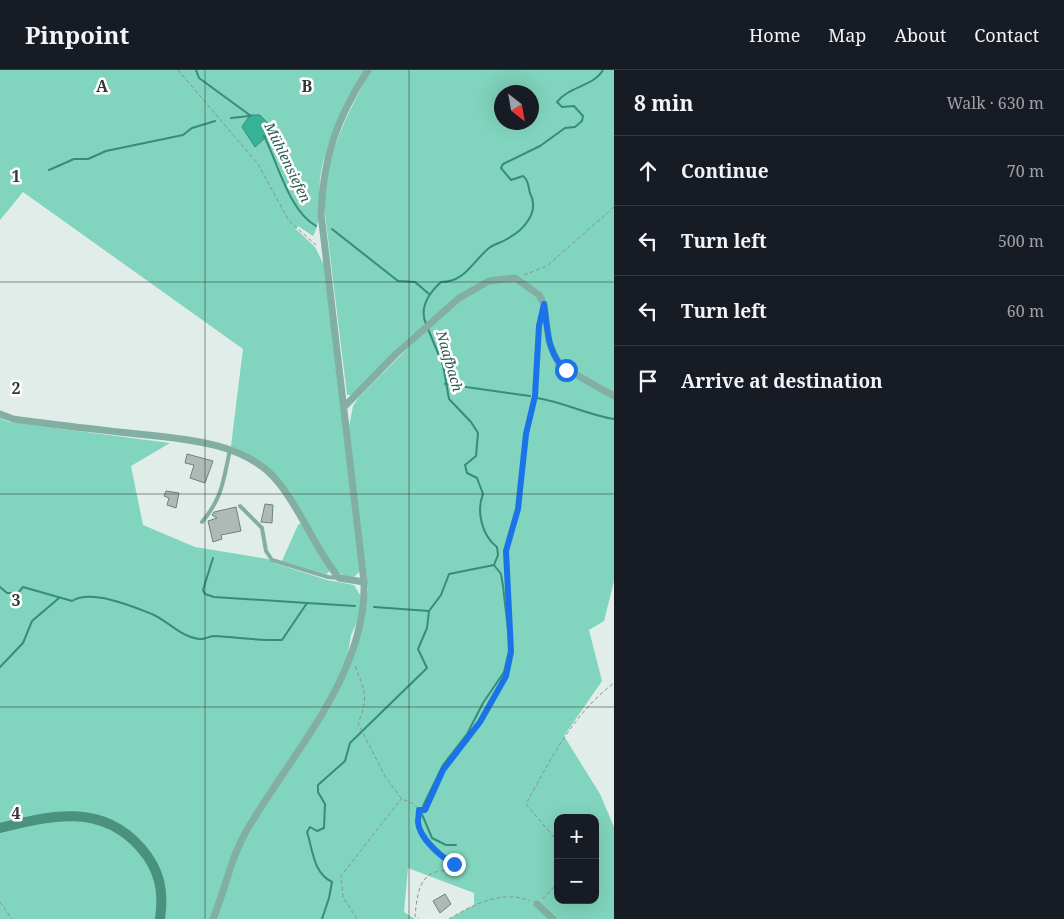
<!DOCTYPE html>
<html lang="en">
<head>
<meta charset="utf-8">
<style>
	body { margin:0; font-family:"Noto Serif",serif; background:#242831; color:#f1f3f6 }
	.controls { position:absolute; right:15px; bottom:15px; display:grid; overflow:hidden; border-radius:10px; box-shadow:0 5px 20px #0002 }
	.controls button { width:45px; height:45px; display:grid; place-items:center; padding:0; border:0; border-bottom:1px solid #363941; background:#171b24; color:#f1f3f6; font:25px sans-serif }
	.compass { position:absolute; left:494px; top:15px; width:45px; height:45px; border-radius:50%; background:#171b24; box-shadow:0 5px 20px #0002; rotate:149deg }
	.stop { position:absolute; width:15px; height:15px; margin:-11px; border:4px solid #1a73e8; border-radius:50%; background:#fff }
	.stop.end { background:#1a73e8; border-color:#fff; box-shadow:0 1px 5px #0008 }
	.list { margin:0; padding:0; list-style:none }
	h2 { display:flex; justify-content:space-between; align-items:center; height:65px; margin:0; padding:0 20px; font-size:21px }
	h2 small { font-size:16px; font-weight:400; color:#9ea1a6 }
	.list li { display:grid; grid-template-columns:32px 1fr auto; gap:15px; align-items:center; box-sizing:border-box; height:70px; padding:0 20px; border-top:1px solid #363941 }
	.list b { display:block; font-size:19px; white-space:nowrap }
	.list em { font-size:16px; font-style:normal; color:#9ea1a6 }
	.icon { flex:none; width:28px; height:28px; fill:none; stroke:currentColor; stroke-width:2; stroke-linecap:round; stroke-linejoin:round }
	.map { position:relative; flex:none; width:614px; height:849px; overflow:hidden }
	header { display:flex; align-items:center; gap:30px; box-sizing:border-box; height:70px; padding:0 25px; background:#171b24; border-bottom:1px solid #363941 }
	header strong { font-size:24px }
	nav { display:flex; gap:28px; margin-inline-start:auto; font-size:18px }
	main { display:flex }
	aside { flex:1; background:#171b24 }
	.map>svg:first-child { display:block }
	.green { fill:#81d4bd; fill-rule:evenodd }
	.water { fill:#38b296; stroke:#368d79 }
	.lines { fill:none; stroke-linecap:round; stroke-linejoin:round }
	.stream { stroke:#368d79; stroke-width:2 }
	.building { fill:#aebab6; stroke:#75807c }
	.path { stroke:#8b9390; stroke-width:1; stroke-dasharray:4 2.5; stroke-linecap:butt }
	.service { stroke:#82afa1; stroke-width:4 }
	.minor { stroke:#82afa1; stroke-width:7 }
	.secondary { stroke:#4a917e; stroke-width:10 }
	.route { stroke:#1a73e8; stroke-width:6 }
	.grid { fill:none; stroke:#333836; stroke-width:1; stroke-opacity:0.55 }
	.labels { text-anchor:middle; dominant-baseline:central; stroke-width:5; stroke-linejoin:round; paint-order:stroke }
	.water-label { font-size:14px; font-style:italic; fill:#2a5b4e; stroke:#fff }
	.grid-label { font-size:16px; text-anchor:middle; font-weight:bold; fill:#333836; stroke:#fff; stroke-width:5; stroke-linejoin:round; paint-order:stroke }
</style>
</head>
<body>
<header>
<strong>Pinpoint</strong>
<nav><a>Home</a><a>Map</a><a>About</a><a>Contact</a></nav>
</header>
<main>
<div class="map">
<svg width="614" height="849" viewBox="0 0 614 849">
	<rect width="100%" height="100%" fill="#e1ede9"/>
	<g class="green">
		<path d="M0 0H366C349 33 328 66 321 102 317 123 324 147 313 166L298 156 296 159 315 177 324 195 360 501 354 507 344 506 334 499 282 413 231 376 243 279 23 122 0 150Z"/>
		<path d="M371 0H614V511L604 551 589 560 602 611 564 666 600 724 614 757V849H449L474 835V823L408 798 404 842 415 849H0V348L9 352 170 373 131 396 143 455 195 477 268 489 274 493 327 510 354 515 362 528 358 550 351 565 347 589 361 553 368 519 349 357 353 336 359 327 421 265 354 325H347L324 136C325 85 348 43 371 0ZM502 22H532V52H502ZM558 748H595V830H558Z"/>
		<path d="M301 453 330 501 326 504 282 491 298 455Z"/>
	</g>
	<path class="water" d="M250 45H260L274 60 255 77 242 57Z"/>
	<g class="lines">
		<g class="stream">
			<path d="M196 0 199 8 251 46"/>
			<path d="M231 48 249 46"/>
			<path d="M264 66C278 93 289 141 316 156"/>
			<path d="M49 100 74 89H88L106 81 183 65 192 58 215 51"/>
			<path d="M332 159 398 211 415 212 429 224"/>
			<path d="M426 254C419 238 429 223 441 212 465 212 472 192 489 178 494 174 501 173 507 169 524 160 540 142 530 123 528 117 529 110 523 106L511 110 501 98 503 94 540 76 565 58 575 57 582 51 583 46 574 36 562 37 557 32C568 17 594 16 603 0"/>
			<path d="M445 314 530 326"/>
			<path d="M537 328C564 332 587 345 614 349"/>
			<path d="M213 488 203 520 205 524 214 527 307 533"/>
			<path d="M0 517 7 523H18L23 517 72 531C91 519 132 536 152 544 168 551 181 567 199 569 205 570 208 566 214 566 237 567 259 571 282 570L307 533 355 536"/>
			<path d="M374 537 429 541"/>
			<path d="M0 597 23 573 32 551 59 528"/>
			<path d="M423 736 443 695 467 664 483 633 504 602 510 577 503 516 501 504 494 495"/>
			<path d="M421 742 432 768 446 775H456"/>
			<path d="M322 849 329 828 332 812C313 803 313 780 307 762L310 757 317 761 324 758 325 734 318 722V715L345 691 350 673 427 598 418 579 427 558 429 541 441 525 449 504 494 495 498 485 497 477C482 466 476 441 483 424L477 408 467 403 465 395 476 386 478 363 471 352 449 329 443 295 428 259"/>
		</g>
	</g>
	<g class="building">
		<path d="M187 384 213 391 205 413 190 408 194 395 185 393Z"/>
		<path d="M166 421 179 423 176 438 167 435 169 428 164 426Z"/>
		<path d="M265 434 273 435 272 453 261 452Z"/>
		<path d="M236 437 241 461 221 465 222 469 213 472 208 451 217 448 212 445 214 442Z"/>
		<path d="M445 824 451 834 440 843 433 831Z"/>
	</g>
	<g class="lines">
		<g class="path">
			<path d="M178 0 258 94 289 151 316 175"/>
			<path d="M524 205 547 196 614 137"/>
			<path d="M355 596C365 621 369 627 358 653L386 708 402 729 414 734 419 740 418 754 433 778 444 789 460 797C453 800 447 800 440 801 418 804 417 828 415 846L419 849"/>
			<path d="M419 740H425L443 700 480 652 506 606 511 582 506 481 518 439 526 364 535 325 539 256"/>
			<path d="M558 772 526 734C550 690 573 644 614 613"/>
			<path d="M542 829 558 813"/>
			<path d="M0 832 12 849"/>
			<path d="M357 849 343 827 341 806 401 729"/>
			<path d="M449 849C472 835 504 819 530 831"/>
		</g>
		<g class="service">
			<path d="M240 436 262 458 266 481 272 490 328 507 339 508"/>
			<path d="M202 452C223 427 223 411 230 380"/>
		</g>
		<g class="minor">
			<path d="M344 337 396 284 459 228 489 211 515 208 539 225 544 234 549 272 559 295 614 326"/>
			<path d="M0 344 13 349C48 354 84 358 119 362 169 368 244 368 278 412 302 441 315 479 339 508L364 512"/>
			<path d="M537 834 553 849"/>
			<path d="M213 849C225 820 231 787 247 760 291 684 367 604 364 512L321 144C323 87 337 48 368 0"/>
		</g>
		<path class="secondary" d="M0 758C52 745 102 733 141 778 160 800 164 821 160 849"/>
	</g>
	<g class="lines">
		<path class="route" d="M454 794C441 787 419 768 418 752 418 748 419 744 419 740H425L443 700 480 652 506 606 511 582 506 481 518 439 526 364 535 326 539 256 544 234C548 258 546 283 566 300"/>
	</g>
	<path class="grid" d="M205 0V849M409 0V849M0 212H614M0 424H614M0 637H614"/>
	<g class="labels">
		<g class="water-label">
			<text transform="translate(288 92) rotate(64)">Mühlensiefen</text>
			<text transform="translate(450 291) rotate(74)">Naafbach</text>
		</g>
	</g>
	<g class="grid-label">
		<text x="102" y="22">A</text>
		<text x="307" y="22">B</text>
		<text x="16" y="112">1</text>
		<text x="16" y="324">2</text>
		<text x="16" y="536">3</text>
		<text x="16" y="749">4</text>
	</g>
</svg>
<div class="controls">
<button>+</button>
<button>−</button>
</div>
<svg class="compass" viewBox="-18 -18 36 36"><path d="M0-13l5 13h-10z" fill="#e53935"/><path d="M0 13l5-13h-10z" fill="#9ea1a6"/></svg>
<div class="stop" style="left:566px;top:300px"></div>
<div class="stop end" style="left:454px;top:794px"></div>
</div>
<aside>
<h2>8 min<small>Walk · 630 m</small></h2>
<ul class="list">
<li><svg class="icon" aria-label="ahead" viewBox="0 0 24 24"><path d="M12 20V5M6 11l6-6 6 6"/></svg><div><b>Continue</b></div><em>70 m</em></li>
<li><svg class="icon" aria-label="left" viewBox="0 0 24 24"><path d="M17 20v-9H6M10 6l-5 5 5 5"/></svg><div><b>Turn left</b></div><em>500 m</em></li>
<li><svg class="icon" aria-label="left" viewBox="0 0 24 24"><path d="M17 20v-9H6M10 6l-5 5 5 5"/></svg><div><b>Turn left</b></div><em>60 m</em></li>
<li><svg class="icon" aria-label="arrive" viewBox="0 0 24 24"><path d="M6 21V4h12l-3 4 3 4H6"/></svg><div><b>Arrive at destination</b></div></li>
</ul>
</aside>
</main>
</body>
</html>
